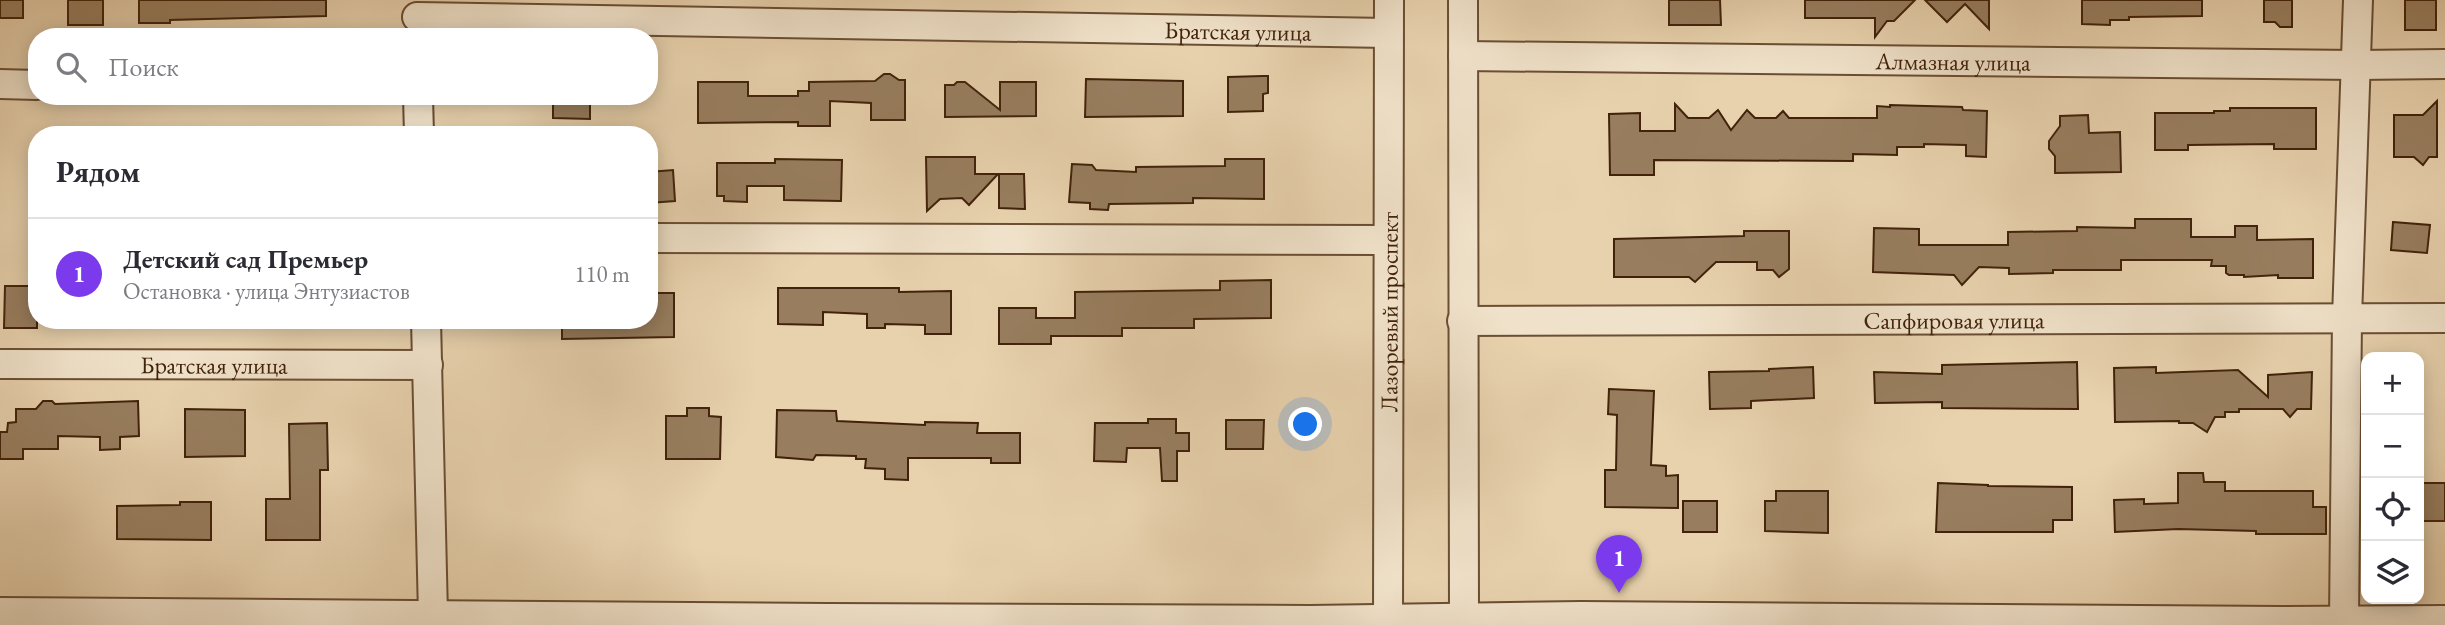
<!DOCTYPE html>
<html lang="ru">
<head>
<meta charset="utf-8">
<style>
	body { margin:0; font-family:"EB Garamond",serif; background:#f7f7f7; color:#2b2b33 }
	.controls { position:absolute; right:21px; bottom:21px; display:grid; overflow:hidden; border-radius:14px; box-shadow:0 4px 18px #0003 }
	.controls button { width:63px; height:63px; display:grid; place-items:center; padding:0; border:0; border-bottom:2px solid #e1e1e2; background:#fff; color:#2b2b33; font:35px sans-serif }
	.you { position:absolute; left:1306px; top:425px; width:24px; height:24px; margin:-18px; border:5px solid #fff; border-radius:50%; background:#1a73e8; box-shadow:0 0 0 10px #1a73e833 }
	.badge { display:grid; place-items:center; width:46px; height:46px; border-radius:50%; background:#7c3aed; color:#fff; font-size:23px; font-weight:700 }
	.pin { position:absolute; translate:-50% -58px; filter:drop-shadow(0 2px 4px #0008) }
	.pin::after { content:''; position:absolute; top:37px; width:24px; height:21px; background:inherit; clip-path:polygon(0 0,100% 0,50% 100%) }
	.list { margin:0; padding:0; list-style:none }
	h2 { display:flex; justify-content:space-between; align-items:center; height:91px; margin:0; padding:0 28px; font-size:30px }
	h2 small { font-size:23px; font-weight:400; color:#7c7c81 }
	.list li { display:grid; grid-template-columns:46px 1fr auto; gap:21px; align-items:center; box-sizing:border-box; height:112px; padding:0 28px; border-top:2px solid #e1e1e2 }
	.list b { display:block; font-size:26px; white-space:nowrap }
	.list p { margin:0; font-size:23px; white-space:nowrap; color:#7c7c81 }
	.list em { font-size:23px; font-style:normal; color:#7c7c81 }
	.icon { flex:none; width:38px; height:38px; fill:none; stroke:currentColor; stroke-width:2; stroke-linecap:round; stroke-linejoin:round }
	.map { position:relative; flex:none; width:2445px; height:625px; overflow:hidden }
	.search { position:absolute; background:#fff; box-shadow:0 4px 18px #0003; left:28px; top:28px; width:630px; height:77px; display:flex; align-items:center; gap:18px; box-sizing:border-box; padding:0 24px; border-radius:28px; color:#7c7c81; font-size:26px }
	.panel { position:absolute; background:#fff; box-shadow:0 4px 18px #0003; left:28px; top:126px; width:630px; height:203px; border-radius:28px }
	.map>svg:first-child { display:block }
	.building { fill:#987e5f; stroke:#41220a; stroke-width:2 }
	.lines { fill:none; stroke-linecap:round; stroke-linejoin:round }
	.minor-casing { stroke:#6b4e33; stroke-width:32 }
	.minor { stroke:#f0e2ca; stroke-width:28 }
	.labels { text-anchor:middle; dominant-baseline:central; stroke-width:5; stroke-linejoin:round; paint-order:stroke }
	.street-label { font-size:24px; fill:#41220a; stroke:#f0e2ca }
</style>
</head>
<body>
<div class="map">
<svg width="2445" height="625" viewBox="0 0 2445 625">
	<rect width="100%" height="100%" fill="#e8d2ae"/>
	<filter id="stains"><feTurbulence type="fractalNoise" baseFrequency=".00286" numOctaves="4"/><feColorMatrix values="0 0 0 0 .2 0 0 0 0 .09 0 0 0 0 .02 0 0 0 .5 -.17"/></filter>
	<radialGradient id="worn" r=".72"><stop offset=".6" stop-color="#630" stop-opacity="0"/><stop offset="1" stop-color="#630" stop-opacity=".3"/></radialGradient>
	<g class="building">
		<rect x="0" y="0" width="23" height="18"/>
		<rect x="68" y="0" width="35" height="25"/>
		<path d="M139 0H326V16L170 20V23H139Z"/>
		<path d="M1669 0H1720L1721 25H1669Z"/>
		<path d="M1805 0H1915L1894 21H1887L1875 37V18H1805Z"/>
		<path d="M1925 0H1989V29L1965 4 1947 22Z"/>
		<path d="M2082 0H2202V16L2129 17V20H2110V25L2082 24Z"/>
		<path d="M2264 0H2292V27H2280L2275 22H2264Z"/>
		<rect x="2405" y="0" width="31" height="30"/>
		<path d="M884 74H890L899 80H905V120H871V103L830 101V126H798V122L698 123V82H748V96H798V91H809V82L875 81Z"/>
		<path d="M1263 76H1268V93L1263 94V111L1228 112V77Z"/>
		<path d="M1086 79 1183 81V116L1085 117Z"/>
		<path d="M957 82H965L1000 110V82H1036V116L945 117V85H954Z"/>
		<path d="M553 96H590V119L553 118Z"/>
		<path d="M2437 101V157H2429L2423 165 2414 157H2394V115H2423Z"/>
		<path d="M1675 104 1688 118H1709L1718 110 1731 130 1747 110 1755 118H1776L1783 111 1789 118H1877V106L1890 107V105L1962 107 1963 110 1987 111 1986 157 1966 156V145L1924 144V147H1897V155L1853 154V161L1654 160V175H1610L1609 114 1640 113V131H1675Z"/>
		<path d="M2230 108H2316V149H2274V144L2188 145V150H2155V113H2214V111H2230Z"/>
		<path d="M2088 115 2089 133 2120 132 2121 172 2055 173V156L2049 149V141L2060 126V116Z"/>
		<path d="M926 157H975V174H998L969 205 962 198 940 199 927 211Z"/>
		<path d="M775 159 842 160 841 201 784 200V186H747V202L724 201V196H717V163H775Z"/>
		<path d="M1225 159H1264V199L1193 198V203L1109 204 1108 210 1090 209V203L1069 202 1072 164 1092 165 1096 170 1136 172V167L1225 166Z"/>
		<path d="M673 170 675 201 649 203V172Z"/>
		<path d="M999 174H1024L1025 209 999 208Z"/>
		<path d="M2135 219H2191V237H2235V226H2257V240L2313 239V278H2278V275L2244 277V275H2229L2226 273V266H2211L2212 260H2121V270H2053V273L2009 274V268L1979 267 1962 285 1954 275 1873 272 1874 228 1919 229V245H2008V232L2077 231V227L2135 228Z"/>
		<path d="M2393 222 2430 225 2427 253 2391 250Z"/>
		<path d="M1744 231H1789V269L1779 277 1773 270H1757V262H1716L1695 282 1689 277H1614V239L1744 236Z"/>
		<path d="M1271 280V318L1194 319V328H1122V336H1051V344H999V308H1036V318H1075V292L1220 290V281Z"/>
		<path d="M5 286H37V328H4Z"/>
		<path d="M778 288H899V292L951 291V334H925V325L885 324V328H867V314L823 312V325L778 324Z"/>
		<path d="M649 293H674V337L562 339V320H649Z"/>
		<path d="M2077 362 2078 409 1942 408V402L1875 403 1874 372 1942 374V365Z"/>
		<path d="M1813 367 1814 398 1751 401V408L1710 409 1709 372 1769 371V369Z"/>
		<path d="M2156 367V373L2238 370 2268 397V375L2312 372 2311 409H2297L2290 417 2283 409H2239V412H2225V417H2215L2207 432 2193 423H2179V421L2115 422 2114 368Z"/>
		<path d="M1609 389 1654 391 1651 465 1666 466V476L1678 475V508L1605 507V470H1616L1617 415 1608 414Z"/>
		<path d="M43 401H52L55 404 138 401 139 436 120 437V449L100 450V437L58 436V449H23V459H0V432H7L8 423 16 422V409H36Z"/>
		<path d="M687 408H709V416L721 417 720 459H666V416H687Z"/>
		<path d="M185 409 245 410V456L185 457Z"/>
		<path d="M777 410 836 411 837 421 925 425V422L978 423 977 433H1020V463H991V458H908V480L885 479V469L865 468 866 459H856V456L816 455 813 460 776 457Z"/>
		<path d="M1148 419H1176V433H1189V451H1177V481H1162L1160 448H1127L1126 462 1094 461 1095 423H1148Z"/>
		<path d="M1226 420H1264L1263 449H1226Z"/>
		<path d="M327 423 328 470H320V540H266V499H290L289 424Z"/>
		<path d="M2178 473H2203L2204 482H2225V491H2313V507H2326V534H2256V531L2178 529 2115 532 2114 500 2144 499V504L2178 503Z"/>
		<path d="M1938 483 1988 485V486L2072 487V520H2053V532H1936Z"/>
		<rect x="2419" y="483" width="26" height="38"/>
		<path d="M1776 491H1828V533L1765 531V501H1776Z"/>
		<rect x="1683" y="501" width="34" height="31"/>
		<path d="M180 502H211V540L117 539V506L180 505Z"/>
	</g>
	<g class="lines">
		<g class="minor-casing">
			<g id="minor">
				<path d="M1463 0 1464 617"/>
				<path id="s1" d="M417 17 1388 33"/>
				<path id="s2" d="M1463 56 2357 65 2445 64"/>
				<path d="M0 84 37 85"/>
				<path d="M418 96 419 135"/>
				<path d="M649 238 1388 240"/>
				<path d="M426 320 433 615"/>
				<path id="s3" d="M1462 321 2445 318"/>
				<path id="s4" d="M0 364 428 365"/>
				<path d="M0 612 828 618 1310 620 1581 616 2281 621 2445 620"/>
				<path d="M2344 620 2347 318 2358 0"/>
				<path id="s5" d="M1388 625 1389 0"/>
			</g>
		</g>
		<use href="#minor" class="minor"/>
	</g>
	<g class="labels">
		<g class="street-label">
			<text stroke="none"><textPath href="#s1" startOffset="821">Братская улица</textPath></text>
			<text stroke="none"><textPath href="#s2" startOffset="490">Алмазная улица</textPath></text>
			<text stroke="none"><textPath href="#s5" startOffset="313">Лазоревый проспект</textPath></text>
			<text stroke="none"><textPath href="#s3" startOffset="492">Сапфировая улица</textPath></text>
			<text stroke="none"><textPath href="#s4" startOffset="214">Братская улица</textPath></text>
		</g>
	</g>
	<rect width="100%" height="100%" filter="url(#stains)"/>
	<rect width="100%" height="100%" fill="url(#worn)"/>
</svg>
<div class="controls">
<button>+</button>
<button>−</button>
<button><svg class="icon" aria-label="locate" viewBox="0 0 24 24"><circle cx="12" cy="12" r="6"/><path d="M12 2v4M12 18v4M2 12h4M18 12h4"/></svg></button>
<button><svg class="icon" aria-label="layers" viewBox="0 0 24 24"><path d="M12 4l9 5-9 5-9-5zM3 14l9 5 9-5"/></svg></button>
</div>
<div class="you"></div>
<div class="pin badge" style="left:1619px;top:593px">1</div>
<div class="search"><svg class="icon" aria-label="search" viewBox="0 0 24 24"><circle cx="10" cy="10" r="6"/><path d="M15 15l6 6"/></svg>Поиск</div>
<section class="panel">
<h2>Рядом<small></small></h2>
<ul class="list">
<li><span class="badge">1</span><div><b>Детский сад Премьер</b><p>Остановка · улица Энтузиастов</p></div><em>110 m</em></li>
</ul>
</section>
</div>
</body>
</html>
